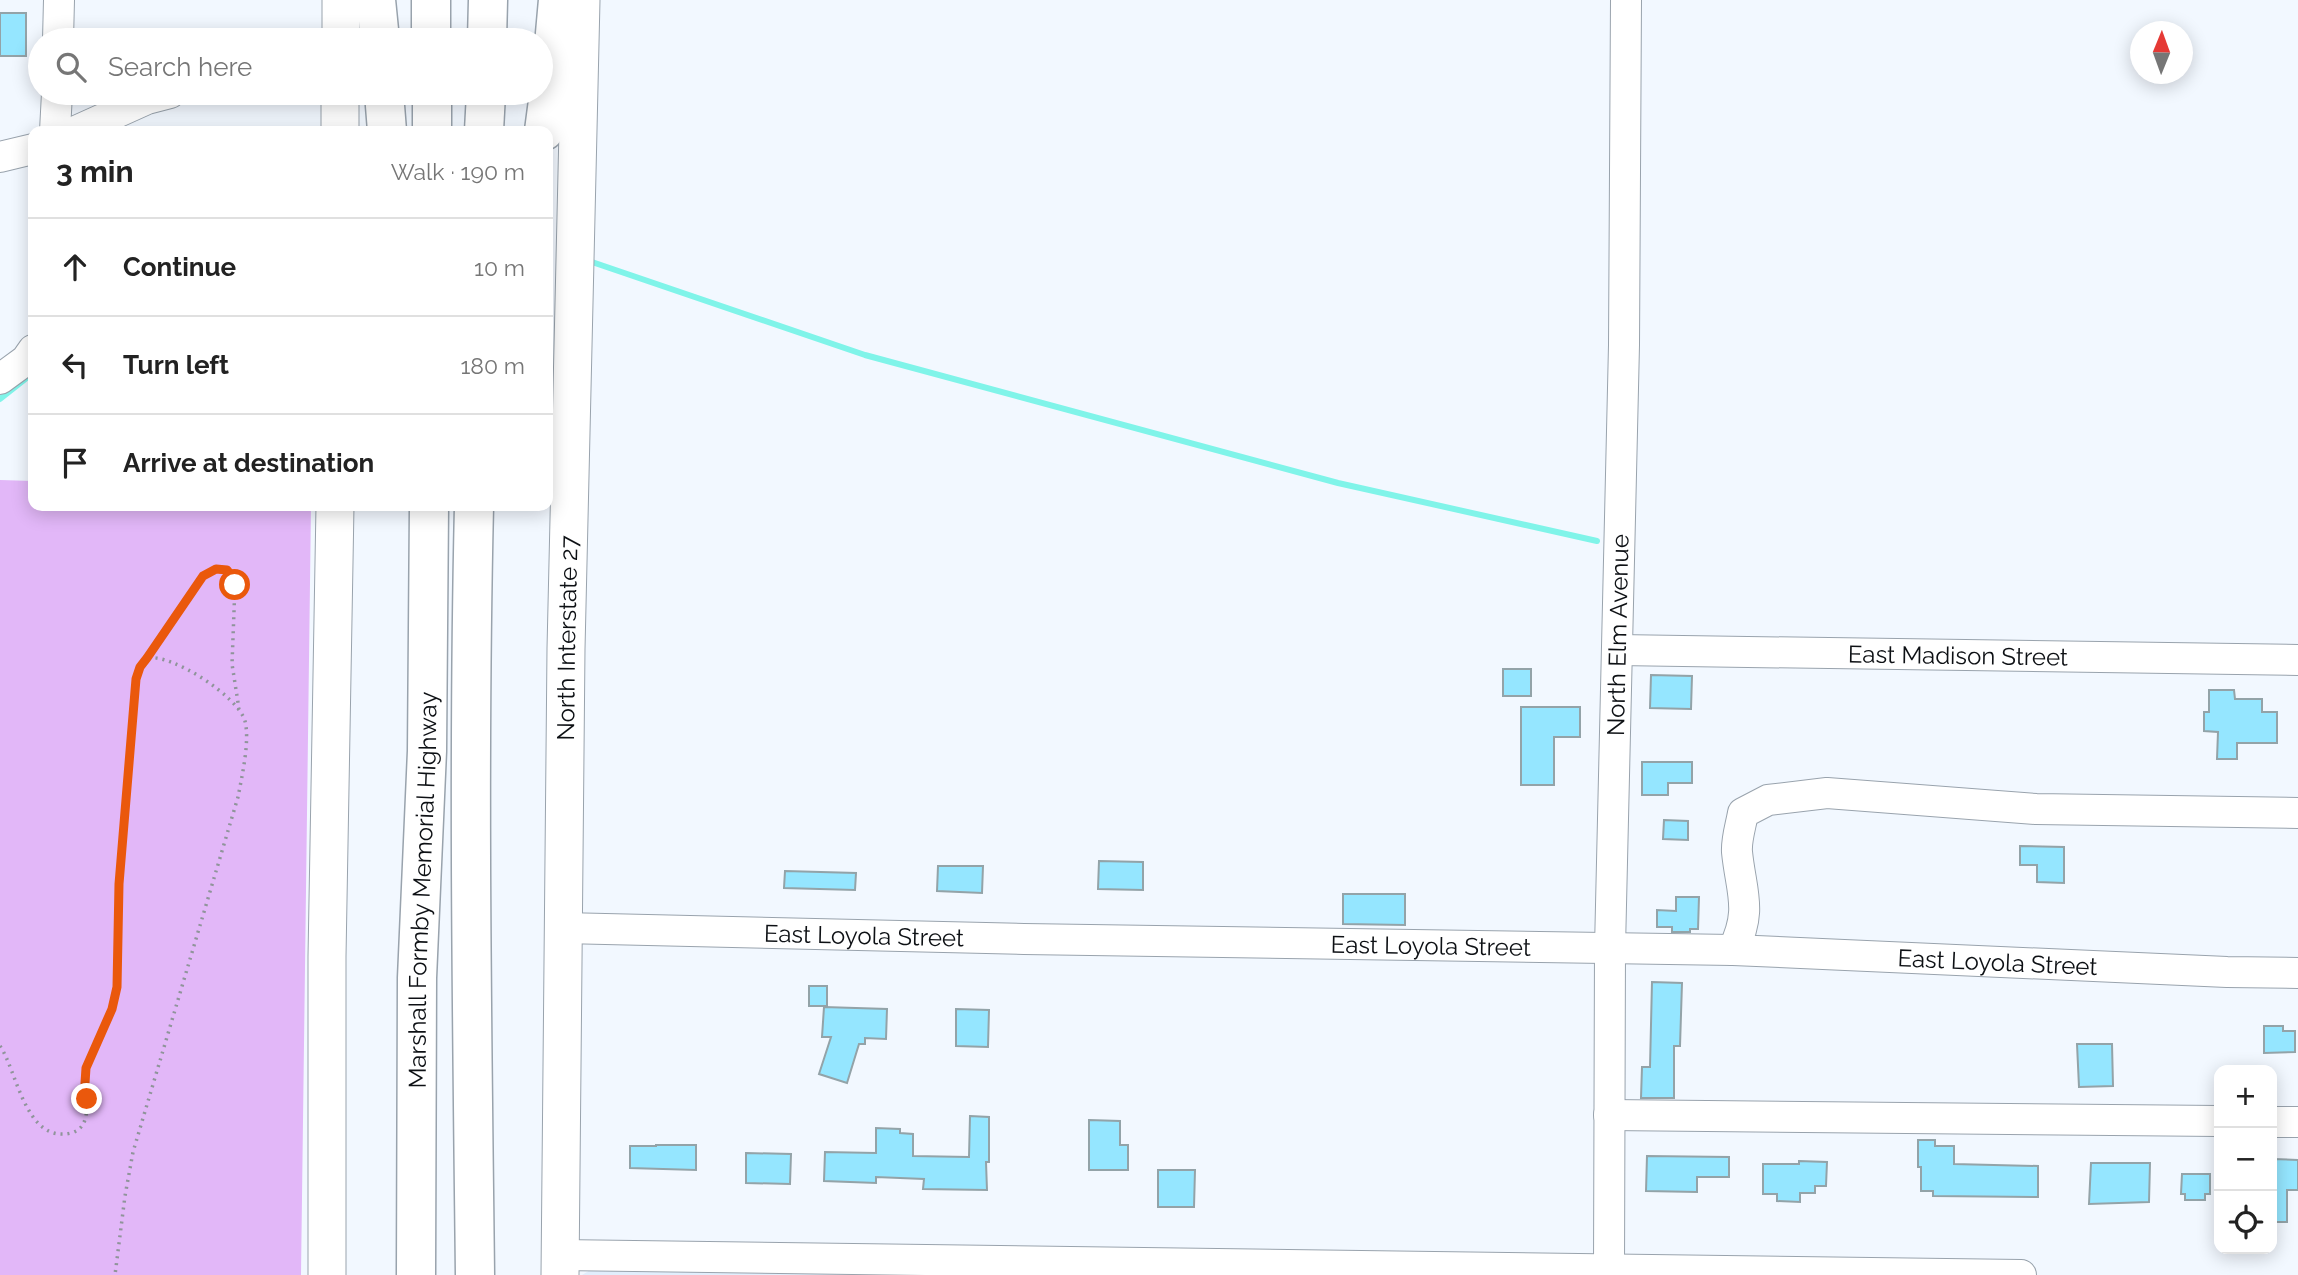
<!DOCTYPE html>
<html lang="en">
<head>
<meta charset="utf-8">
<style>
	body { margin:0; font-family:Raleway,sans-serif; background:#f6f6f6; color:#222 }
	.controls { position:absolute; right:21px; bottom:21px; display:grid; overflow:hidden; border-radius:14px; box-shadow:0 4px 18px #0003 }
	.controls button { width:63px; height:63px; display:grid; place-items:center; padding:0; border:0; border-bottom:2px solid #e0e0e0; background:#fff; color:#222; font:35px sans-serif }
	.compass { position:absolute; left:2130px; top:21px; width:63px; height:63px; border-radius:50%; background:#fff; box-shadow:0 4px 18px #0003; rotate:1deg }
	.stop { position:absolute; width:21px; height:21px; margin:-16px; border:5px solid #ea580c; border-radius:50%; background:#fff }
	.stop.end { background:#ea580c; border-color:#fff; box-shadow:0 2px 7px #0008 }
	.list { margin:0; padding:0; list-style:none }
	h2 { display:flex; justify-content:space-between; align-items:center; height:91px; margin:0; padding:0 28px; font-size:30px }
	h2 small { font-size:23px; font-weight:400; color:#767676 }
	.list li { display:grid; grid-template-columns:46px 1fr auto; gap:21px; align-items:center; box-sizing:border-box; height:98px; padding:0 28px; border-top:2px solid #e0e0e0 }
	.list b { display:block; font-size:26px; white-space:nowrap }
	.list em { font-size:23px; font-style:normal; color:#767676 }
	.icon { flex:none; width:38px; height:38px; fill:none; stroke:currentColor; stroke-width:2; stroke-linecap:round; stroke-linejoin:round }
	.map { position:relative; flex:none; width:2298px; height:1275px; overflow:hidden }
	.search { position:absolute; background:#fff; box-shadow:0 4px 18px #0003; left:28px; top:28px; width:525px; height:77px; display:flex; align-items:center; gap:18px; box-sizing:border-box; padding:0 24px; border-radius:38px; color:#767676; font-size:26px }
	.panel { position:absolute; background:#fff; box-shadow:0 4px 18px #0003; left:28px; top:126px; width:525px; height:385px; border-radius:14px }
	.map>svg:first-child { display:block }
	.built { fill:#e1eefc }
	.green { fill:#e2b7f8 }
	.lines { fill:none; stroke-linecap:round; stroke-linejoin:round }
	.stream { stroke:#80f4e9; stroke-width:6 }
	.building { fill:#95e6ff; stroke:#93a3a8; stroke-width:2 }
	.minor-casing { stroke:#99a3ad; stroke-width:32 }
	.major-casing { stroke:#99a3ad; stroke-width:39 }
	.highway-casing { stroke:#99a3ad; stroke-width:41 }
	.path { stroke:#8f949a; stroke-width:3.5; stroke-dasharray:2 5; stroke-linecap:butt }
	.minor { stroke:#fff; stroke-width:30 }
	.major { stroke:#fff; stroke-width:37 }
	.highway { stroke:#fff; stroke-width:38 }
	.route { stroke:#ea580c; stroke-width:9 }
	.labels { text-anchor:middle; dominant-baseline:central; stroke-width:5; stroke-linejoin:round; paint-order:stroke }
	.street-label { font-size:24px; fill:#0d1014; stroke:#fff }
</style>
</head>
<body>
<div class="map">
<svg width="2298" height="1275" viewBox="0 0 2298 1275">
	<rect width="100%" height="100%" fill="#f2f8ff"/>
	<path class="built" d="M592 1269 1142 1275H582Z"/>
	<path class="green" d="M0 480 33 481V506H311L301 1275H0Z"/>
	<g class="lines">
		<g class="stream">
			<path d="M592 262 865 355 1338 483 1597 541"/>
			<path d="M0 399 33 373"/>
		</g>
	</g>
	<g class="building">
		<rect x="0" y="13" width="26" height="43"/>
		<rect x="1503" y="669" width="28" height="27"/>
		<path d="M1651 675 1692 676 1691 709 1650 708Z"/>
		<path d="M2209 690H2234L2235 699H2262V712H2277V743H2237V759H2217L2218 732 2204 731V712H2209Z"/>
		<path d="M1521 707H1580V737H1554V785H1521Z"/>
		<path d="M1642 762H1692V783H1668V795H1642Z"/>
		<path d="M1664 820 1688 821V840L1663 839Z"/>
		<path d="M2020 846 2064 847V883L2037 882V865H2020Z"/>
		<path d="M1099 861 1143 862V890L1098 889Z"/>
		<path d="M938 866H983L982 893 937 891Z"/>
		<path d="M785 871 856 873 855 890 784 888Z"/>
		<path d="M1343 894H1405V925L1343 924Z"/>
		<path d="M1676 897H1699L1698 929H1690V932H1672V927H1657V910L1676 911Z"/>
		<path d="M1652 982 1682 983 1680 1046H1674V1098H1641L1642 1067H1650Z"/>
		<rect x="809" y="986" width="18" height="20"/>
		<path d="M824 1007 887 1009 886 1039 865 1038V1044H859L847 1083 819 1074 831 1037H822Z"/>
		<path d="M956 1009 989 1010 988 1047 956 1046Z"/>
		<path d="M2264 1026H2283V1031H2295V1052L2264 1053Z"/>
		<path d="M2077 1044H2112L2113 1086 2079 1087Z"/>
		<path d="M970 1116 989 1117V1162H986L987 1190 923 1189 924 1179 876 1177V1183L824 1181 825 1152 876 1153V1128L900 1129V1133L913 1134V1156L969 1157Z"/>
		<path d="M1089 1120 1120 1121V1145H1128V1170H1089Z"/>
		<path d="M1918 1140H1935V1146H1954V1164L2038 1166V1197L1933 1196V1191H1921V1167H1918Z"/>
		<path d="M656 1145H696V1170L630 1168V1146H656Z"/>
		<path d="M746 1153 791 1154 790 1184 746 1183Z"/>
		<path d="M1647 1156 1729 1157V1177H1697V1192L1646 1191Z"/>
		<path d="M2272 1159 2298 1160V1190H2287V1222H2272Z"/>
		<path d="M1799 1161 1827 1162 1826 1186H1815V1193H1800V1202L1777 1201V1194H1763V1164H1799Z"/>
		<path d="M2091 1163H2150L2149 1202 2089 1204Z"/>
		<path d="M1158 1170H1195L1194 1207H1158Z"/>
		<path d="M2182 1174H2210V1194H2205V1200H2185V1194H2181Z"/>
	</g>
	<g class="lines">
		<g class="minor-casing">
			<g id="minor">
				<path d="M58 40 59 0"/>
				<path d="M55 131 57 93"/>
				<path d="M76 131 147 99 170 93"/>
				<path d="M0 157 33 149"/>
				<path d="M0 379 26 360 33 350"/>
				<path id="s1" d="M1618 650 2298 660"/>
				<path id="s2" d="M563 928 1024 939 1733 950 2227 972 2298 973"/>
				<path d="M1733 950C1753 910 1741 892 1737 852 1736 840 1741 825 1743 813L1768 800 1827 793 2036 809 2298 813"/>
				<path d="M1609 1115 2219 1121"/>
				<path d="M2272 1122H2298"/>
				<path d="M560 1255 2021 1275"/>
				<path id="s3" d="M1609 1270 1610 948 1624 345 1626 0"/>
			</g>
		</g>
		<g class="major-casing">
			<g id="major">
				<path d="M341 40V0"/>
				<path d="M340 131V93"/>
				<path d="M327 1275V957L335 506"/>
				<path id="s4" d="M560 1275 566 649 581 0"/>
			</g>
		</g>
		<g class="highway-casing">
			<g id="highway">
				<path d="M376 0 380 40"/>
				<path d="M431 0V40"/>
				<path d="M487 40 488 0"/>
				<path d="M384 93 387 131"/>
				<path d="M432 131V93"/>
				<path d="M484 131 486 93"/>
				<path d="M544 131 551 78 558 0"/>
				<path d="M474 506C468 762 472 1019 475 1275"/>
				<path id="s5" d="M416 1275 417 978 427 751 429 506"/>
			</g>
		</g>
		<g class="path">
			<path d="M147 658 196 583 211 570H227L233 578 235 585 232 664 239 709"/>
			<path d="M0 1046C17 1070 25 1144 71 1133 97 1126 82 1089 86 1071 91 1041 114 1017 117 987 121 953 118 919 119 886 121 852 125 818 127 785 130 749 132 714 136 679L140 667 147 658C171 653 238 696 245 721 250 741 242 776 238 797L133 1152 125 1196 115 1275"/>
		</g>
		<use href="#minor" class="minor"/>
		<use href="#major" class="major"/>
		<use href="#highway" class="highway"/>
	</g>
	<g class="lines">
		<path class="route" d="M87 1099 85 1083 86 1068 112 1009 117 987 119 884 136 679 140 667 147 658 203 576 216 569 227 570 233 578 235 585"/>
	</g>
	<g class="labels">
		<g class="street-label">
			<text stroke="none"><textPath href="#s3" startOffset="635">North Elm Avenue</textPath></text>
			<text stroke="none"><textPath href="#s4" startOffset="637">North Interstate 27</textPath></text>
			<text stroke="none"><textPath href="#s1" startOffset="340">East Madison Street</textPath></text>
			<text stroke="none"><textPath href="#s5" startOffset="385">Marshall Formby Memorial Highway</textPath></text>
			<text stroke="none"><textPath href="#s2" startOffset="301">East Loyola Street</textPath></text>
			<text stroke="none"><textPath href="#s2" startOffset="868">East Loyola Street</textPath></text>
			<text stroke="none"><textPath href="#s2" startOffset="1435">East Loyola Street</textPath></text>
		</g>
	</g>
</svg>
<div class="controls">
<button>+</button>
<button>−</button>
<button><svg class="icon" aria-label="locate" viewBox="0 0 24 24"><circle cx="12" cy="12" r="6"/><path d="M12 2v4M12 18v4M2 12h4M18 12h4"/></svg></button>
</div>
<svg class="compass" viewBox="-18 -18 36 36"><path d="M0-13l5 13h-10z" fill="#e53935"/><path d="M0 13l5-13h-10z" fill="#767676"/></svg>
<div class="stop" style="left:235px;top:585px"></div>
<div class="stop end" style="left:87px;top:1099px"></div>
<div class="search"><svg class="icon" aria-label="search" viewBox="0 0 24 24"><circle cx="10" cy="10" r="6"/><path d="M15 15l6 6"/></svg>Search here</div>
<section class="panel">
<h2>3 min<small>Walk · 190 m</small></h2>
<ul class="list">
<li><svg class="icon" aria-label="ahead" viewBox="0 0 24 24"><path d="M12 20V5M6 11l6-6 6 6"/></svg><div><b>Continue</b></div><em>10 m</em></li>
<li><svg class="icon" aria-label="left" viewBox="0 0 24 24"><path d="M17 20v-9H6M10 6l-5 5 5 5"/></svg><div><b>Turn left</b></div><em>180 m</em></li>
<li><svg class="icon" aria-label="arrive" viewBox="0 0 24 24"><path d="M6 21V4h12l-3 4 3 4H6"/></svg><div><b>Arrive at destination</b></div></li>
</ul>
</section>
</div>
</body>
</html>
